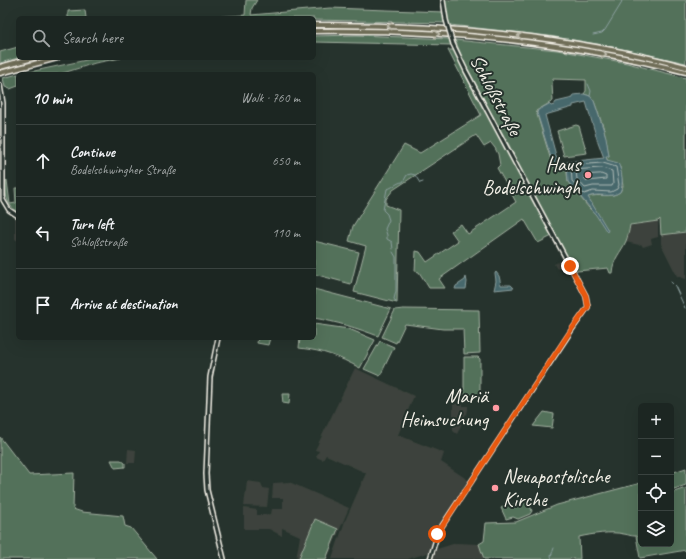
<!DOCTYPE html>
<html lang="en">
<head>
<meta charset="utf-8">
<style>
	body { margin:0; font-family:Caveat,sans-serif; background:#252e2a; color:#f1f3f6 }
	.controls { position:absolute; right:12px; bottom:12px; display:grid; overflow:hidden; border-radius:6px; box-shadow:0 4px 16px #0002 }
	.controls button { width:36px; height:36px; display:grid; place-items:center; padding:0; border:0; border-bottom:1px solid #3a4340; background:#1c2622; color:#f1f3f6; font:20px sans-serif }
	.stop { position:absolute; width:12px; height:12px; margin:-9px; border:3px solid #ea580c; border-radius:50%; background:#fff }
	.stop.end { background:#ea580c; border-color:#fff; box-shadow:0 1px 4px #0008 }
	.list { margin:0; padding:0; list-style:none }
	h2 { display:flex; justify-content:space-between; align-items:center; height:52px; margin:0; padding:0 16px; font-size:17px }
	h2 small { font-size:13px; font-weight:400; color:#a0a5a5 }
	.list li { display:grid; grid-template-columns:26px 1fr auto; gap:12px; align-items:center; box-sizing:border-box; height:72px; padding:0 16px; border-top:1px solid #3a4340 }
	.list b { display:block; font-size:15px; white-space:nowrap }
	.list p { margin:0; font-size:13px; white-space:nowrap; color:#a0a5a5 }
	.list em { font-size:13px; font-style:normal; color:#a0a5a5 }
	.icon { flex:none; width:22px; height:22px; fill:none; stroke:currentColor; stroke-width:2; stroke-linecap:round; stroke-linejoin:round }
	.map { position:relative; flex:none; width:686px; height:559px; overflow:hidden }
	.search { position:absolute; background:#1c2622; box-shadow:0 4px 16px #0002; left:16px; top:16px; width:300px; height:44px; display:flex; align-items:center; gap:10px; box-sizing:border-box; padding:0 14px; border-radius:6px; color:#a0a5a5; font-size:15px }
	.panel { position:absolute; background:#1c2622; box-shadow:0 4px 16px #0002; left:16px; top:72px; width:300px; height:268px; border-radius:6px }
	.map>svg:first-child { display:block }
	.built { fill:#3c433c }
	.green { fill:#52715a; stroke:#a3b1a1; fill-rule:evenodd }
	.water { fill:#46686c; stroke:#8c9f9e }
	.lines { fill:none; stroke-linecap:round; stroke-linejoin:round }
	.shore { stroke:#aebab6; stroke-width:1 }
	.stream { stroke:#8c9f9e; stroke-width:1 }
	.secondary-casing { stroke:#f4f1e8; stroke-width:6 }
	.highway-casing { stroke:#f4f1e8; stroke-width:7 }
	.secondary { stroke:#26332d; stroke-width:3 }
	.highway { stroke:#706e59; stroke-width:4 }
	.secondary-bridge-casing { stroke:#f4f1e8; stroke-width:6; stroke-linecap:butt }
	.secondary-bridge { stroke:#26332d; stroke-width:3 }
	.oneway { stroke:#bfbdaf }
	.route { stroke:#ea580c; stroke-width:5 }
	.poi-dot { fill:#ff9aa2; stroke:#26332d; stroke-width:1.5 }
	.labels { text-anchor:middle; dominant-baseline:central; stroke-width:4; stroke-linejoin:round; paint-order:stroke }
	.street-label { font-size:20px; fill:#f4f1e8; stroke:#26332d }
	.poi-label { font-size:20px; fill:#f4f1e8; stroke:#26332d; text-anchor:end }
</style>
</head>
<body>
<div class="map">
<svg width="686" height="559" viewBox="0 0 686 559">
	<rect width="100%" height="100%" fill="#26332d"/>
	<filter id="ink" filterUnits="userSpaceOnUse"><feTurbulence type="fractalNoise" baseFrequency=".025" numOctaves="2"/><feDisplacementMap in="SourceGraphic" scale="8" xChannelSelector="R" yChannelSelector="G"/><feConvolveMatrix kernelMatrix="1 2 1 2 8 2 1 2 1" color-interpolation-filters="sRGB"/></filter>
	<g filter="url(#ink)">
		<g class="built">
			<path d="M15 219H18V241L15 239Z"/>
			<path d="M658 221V237L651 239 652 244 643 247 641 244 639 245 626 242 630 226Z"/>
			<path d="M686 233V279L677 276 661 244V235Z"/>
			<path d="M563 260 566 265 557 269 554 264Z"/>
			<path d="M355 368 414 396 398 435 444 453 441 462 471 482 440 530 432 552 437 549 456 543 479 544 484 559H431V552L408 559H332L345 521 366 473 326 455 323 460 316 457 319 451 315 450Z"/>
			<path d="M463 403V406H468V410L467 414 465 415V421H463L457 434 453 431V404Z"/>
			<path d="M128 449 136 450 135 463H127Z"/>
			<path d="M247 481 261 483 263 488 269 489 267 507 244 506Z"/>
			<path d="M289 482 349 508 327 559H296L300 536 282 528V536L269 529H244V508L257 510V515H262L271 514 272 509H283V498H272L273 485 274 483Z"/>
		</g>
		<g class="green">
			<path d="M246 0H257L252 8 251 15 330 8 444 12 443 0H686V63L603 45 549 36 450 25 446 21V23L314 20V18H194L245 15Z"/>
			<path d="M85 10 86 18H68V11Z"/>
			<path d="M357 35 449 39 451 45 314 42V36Z"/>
			<path d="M455 40 557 50 627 63 686 78V232L661 235 660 219 658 221 630 225C629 231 628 236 626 241 621 253 613 258 612 273H610L608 268 577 271 566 258 554 235 538 243 524 219 439 279 445 288H429L419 272 415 271 416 251 420 252 427 262 458 241 451 231 461 224 468 234 516 202 497 168 500 165 498 154 495 148 491 143 484 147 476 135 393 190 386 199V205L399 210 397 303 354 292 366 246 349 241 353 226 404 145 420 153 481 115 448 50H454L503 142 534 198 509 145 468 71ZM553 79 586 80V91L584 94 590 96 594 101 604 129 609 156H606L607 160 620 167 623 186 620 192C611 199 599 193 588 197L600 218 589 208 568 182 566 164H560L553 167 536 111 553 101 552 84Z"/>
			<path d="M18 47V58L0 63V52Z"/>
			<path d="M96 58H121L95 63 60 74H20Z"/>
			<path d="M18 74V86L10 89 5 87 3 78Z"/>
			<path d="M576 125 579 126 587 153 564 156 557 131Z"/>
			<path d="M7 180 10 204 16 203 15 188H18V213C5 203 6 196 6 181Z"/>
			<path d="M314 241 359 252 351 284 314 274Z"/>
			<path d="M314 289 391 309 378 336C357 328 337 322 314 318Z"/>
			<path d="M403 309 479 310 480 353 464 354 463 329H443L405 324 396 343 382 337 395 310Z"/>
			<path d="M314 324 349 329 375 340 360 368C337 356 325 351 299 348L300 338H314Z"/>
			<path d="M258 338H270L268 345 257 343Z"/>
			<path d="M380 341 394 347 380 376 364 369Z"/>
			<path d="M464 357H478L480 359V395H464Z"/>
			<path d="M282 394H290L289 404 283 403Z"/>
			<path d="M544 412 554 414 552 428 533 426Z"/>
			<path d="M0 437 29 475 74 473 73 509 82 512 123 516 125 526 131 528 157 559H0Z"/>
			<path d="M111 460H121L125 463V467L115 468Z"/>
			<path d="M686 468V485L671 490V473Z"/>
			<path d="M641 483V544H671V493L686 488V550L640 558 636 536C630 536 630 535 624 534 611 531 592 534 579 537L580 559H484L479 544 484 541 486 523 516 522 557 505Z"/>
			<path d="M527 498 532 511 530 514 518 519 513 517 506 519 501 508 509 504 510 506Z"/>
			<path d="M315 519 338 529 326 559H301L299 558Z"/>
		</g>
		<g class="water">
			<path d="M584 94 590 96 594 101 606 137 609 156H606L607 160 618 163C622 171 624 184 620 192 610 199 599 192 588 197L608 230 607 232 596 215 568 182 567 162 604 158 597 139 586 102 573 105V107L545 115 558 163 554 167 537 113 538 110 549 104 551 106 554 105 556 102 573 98V95Z"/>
			<path d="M496 272 499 276 501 285H511L514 288 494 290 496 281 495 273Z"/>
			<path d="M466 277 467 282 466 289H455L456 286 465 280Z"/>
		</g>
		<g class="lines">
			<g class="shore">
				<path d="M603 163 616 167 619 185 617 189 611 192 593 191 584 194 572 181 571 166Z"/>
				<path d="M602 168 612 171 613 184 612 186H593L585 188 577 179 576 171 577 170Z"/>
				<path d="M601 174 606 176V179L587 181 583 177 585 175Z"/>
			</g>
			<g class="stream">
				<path d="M593 35 602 33 605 30 621 4 622 0"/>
				<path d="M588 84 591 91 590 96"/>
				<path d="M393 249 392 242 387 239V235L385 229 389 220 387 214 383 210 387 189C393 188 397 182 403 182L407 175 411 174 415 175 420 183 423 182"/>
				<path d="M393 252 396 257V291L394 299 396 302"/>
				<path d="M671 282 675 286 685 308"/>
				<path d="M552 559 551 556 554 548"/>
			</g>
			<g class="secondary-casing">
				<g id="secondary">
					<path d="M443 0 446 20"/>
					<path d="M0 85 3 103V200L9 210 18 216"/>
					<path d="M218 338 210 377 206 474 207 490 224 559"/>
					<path d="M430 559 436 539 440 529 571 331 588 307 586 296 466 71 453 44"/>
				</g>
			</g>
			<g class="highway-casing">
				<g id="highway">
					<path d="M314 25C439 24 565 35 686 67"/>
					<path d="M314 31C439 29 565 41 686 72"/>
					<path d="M0 67 33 58"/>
					<path d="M0 73 57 58"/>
				</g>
			</g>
			<use href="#secondary" class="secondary"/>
			<use href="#highway" class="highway"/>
			<g class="secondary-bridge-casing">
				<path id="secondary-bridge" d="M446 20 453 44"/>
			</g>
			<use href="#secondary-bridge" class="secondary-bridge"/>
		</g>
		<defs><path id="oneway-chevron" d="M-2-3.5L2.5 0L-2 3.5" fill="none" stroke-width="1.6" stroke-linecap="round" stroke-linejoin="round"/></defs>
		<g class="oneway">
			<use href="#oneway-chevron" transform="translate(390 26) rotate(-178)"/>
			<use href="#oneway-chevron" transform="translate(437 34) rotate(4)"/>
			<use href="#oneway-chevron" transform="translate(520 36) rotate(-173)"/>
			<use href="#oneway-chevron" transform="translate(604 54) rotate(10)"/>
		</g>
	</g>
	<g class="lines" filter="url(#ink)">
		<path class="route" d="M437 534 571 330 588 307 586 296 570 266"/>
	</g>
	<g class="poi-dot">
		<circle cx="588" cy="175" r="4"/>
		<circle cx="496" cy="408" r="4"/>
		<circle cx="495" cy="488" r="4"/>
	</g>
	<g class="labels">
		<g class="street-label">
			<text transform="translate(496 95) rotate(62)">Schloßstraße</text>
		</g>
		<g class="poi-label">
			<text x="580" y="164">Haus<tspan x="580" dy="23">Bodelschwingh</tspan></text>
			<text x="488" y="396">Mariä<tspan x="488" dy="23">Heimsuchung</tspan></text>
			<text x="503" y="476" text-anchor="start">Neuapostolische<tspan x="503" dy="23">Kirche</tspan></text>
		</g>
	</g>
</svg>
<div class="controls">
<button>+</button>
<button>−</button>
<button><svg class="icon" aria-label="locate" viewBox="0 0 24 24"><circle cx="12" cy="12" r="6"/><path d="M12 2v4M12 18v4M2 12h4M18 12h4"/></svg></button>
<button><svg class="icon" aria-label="layers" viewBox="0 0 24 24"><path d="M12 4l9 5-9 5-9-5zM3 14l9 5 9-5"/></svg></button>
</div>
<div class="stop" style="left:437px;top:534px"></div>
<div class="stop end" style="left:570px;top:266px"></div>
<div class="search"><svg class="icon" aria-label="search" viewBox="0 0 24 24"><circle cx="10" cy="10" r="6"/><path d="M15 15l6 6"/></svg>Search here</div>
<section class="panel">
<h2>10 min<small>Walk · 760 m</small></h2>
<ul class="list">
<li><svg class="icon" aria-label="ahead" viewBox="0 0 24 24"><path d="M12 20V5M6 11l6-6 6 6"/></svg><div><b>Continue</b><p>Bodelschwingher Straße</p></div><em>650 m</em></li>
<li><svg class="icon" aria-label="left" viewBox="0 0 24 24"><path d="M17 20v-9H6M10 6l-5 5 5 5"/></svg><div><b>Turn left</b><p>Schloßstraße</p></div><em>110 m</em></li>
<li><svg class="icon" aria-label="arrive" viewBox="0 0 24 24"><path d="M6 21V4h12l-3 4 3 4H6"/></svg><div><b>Arrive at destination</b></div></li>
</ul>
</section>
</div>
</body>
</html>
